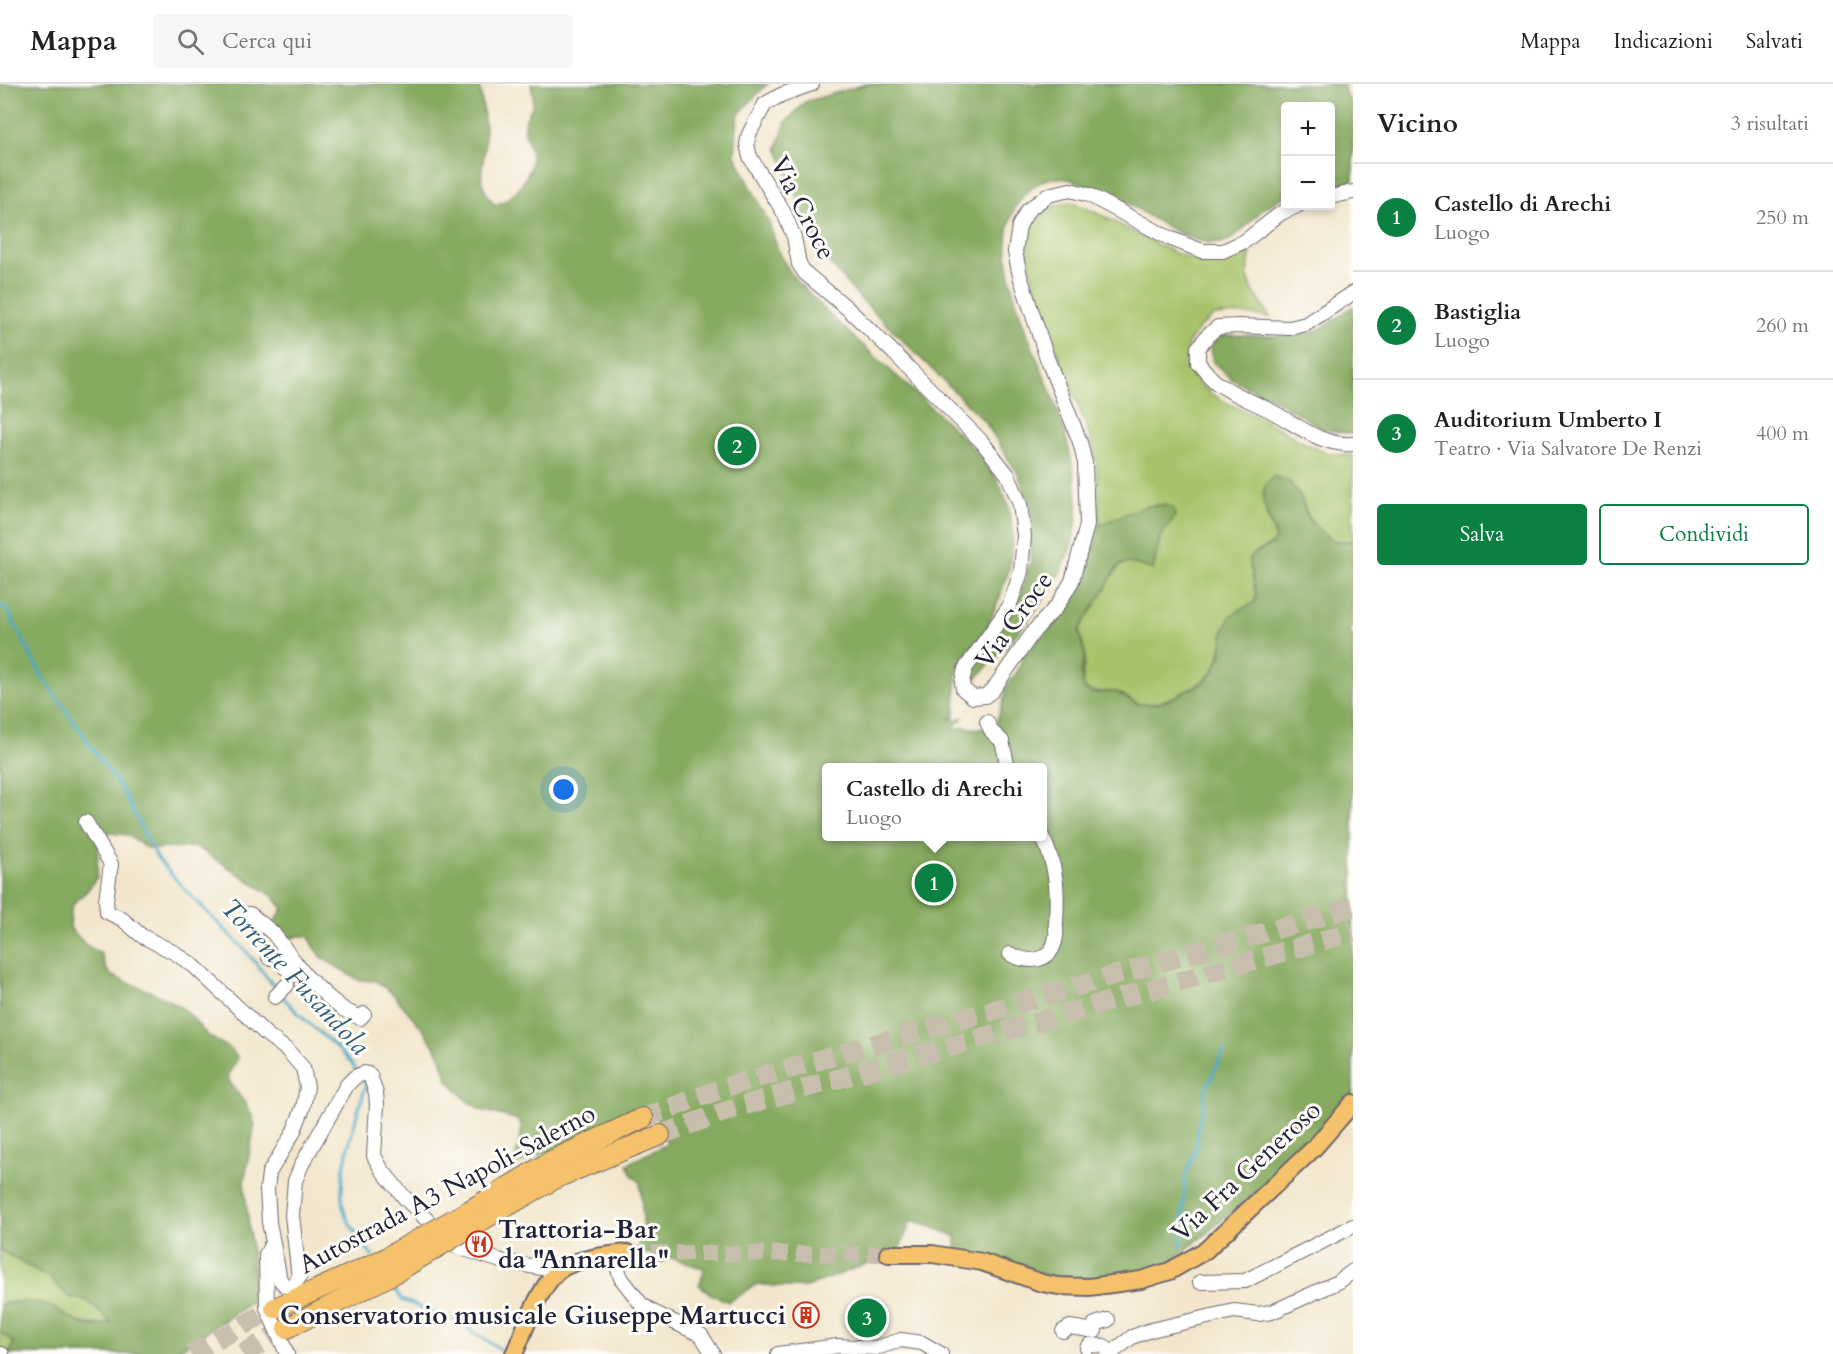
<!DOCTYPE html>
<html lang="it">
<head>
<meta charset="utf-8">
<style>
	body { margin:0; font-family:Cardo,serif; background:#f6f6f6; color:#222 }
	.controls { position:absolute; right:18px; top:18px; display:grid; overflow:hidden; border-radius:6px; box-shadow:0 3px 9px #0003 }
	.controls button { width:54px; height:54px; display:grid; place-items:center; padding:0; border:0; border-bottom:2px solid #e0e0e0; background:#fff; color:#222; font:30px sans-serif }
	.you { position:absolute; left:564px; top:706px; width:21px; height:21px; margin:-15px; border:4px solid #fff; border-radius:50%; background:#1a73e8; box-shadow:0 0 0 9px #1a73e833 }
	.badge { display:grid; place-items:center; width:39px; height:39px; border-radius:50%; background:#0b8043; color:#fff; font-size:20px; font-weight:700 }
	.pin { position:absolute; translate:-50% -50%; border:3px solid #fff; box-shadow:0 2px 6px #0006 }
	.popup { position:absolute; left:822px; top:679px; width:225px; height:78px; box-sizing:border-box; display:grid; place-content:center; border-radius:6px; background:#fff; filter:drop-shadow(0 2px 4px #0005); font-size:20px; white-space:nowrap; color:#767676 }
	.popup b { font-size:22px; color:#222 }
	.popup::after { content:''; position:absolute; left:50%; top:100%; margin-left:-12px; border:12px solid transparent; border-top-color:#fff }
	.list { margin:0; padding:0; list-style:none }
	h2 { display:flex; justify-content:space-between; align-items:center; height:78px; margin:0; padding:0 24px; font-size:26px }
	h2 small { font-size:20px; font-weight:400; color:#767676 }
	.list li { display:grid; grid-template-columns:39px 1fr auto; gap:18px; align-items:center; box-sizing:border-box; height:108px; padding:0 24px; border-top:2px solid #e0e0e0 }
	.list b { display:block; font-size:22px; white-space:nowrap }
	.list p { margin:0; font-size:20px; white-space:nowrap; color:#767676 }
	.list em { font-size:20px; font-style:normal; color:#767676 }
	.actions { display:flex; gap:12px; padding:18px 24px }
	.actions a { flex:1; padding:14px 0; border:2px solid #0b8043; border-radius:6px; text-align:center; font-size:21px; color:#0b8043 }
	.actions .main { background:#0b8043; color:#fff }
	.icon { flex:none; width:33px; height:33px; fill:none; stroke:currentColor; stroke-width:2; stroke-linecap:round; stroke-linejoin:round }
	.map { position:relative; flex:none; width:1353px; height:1270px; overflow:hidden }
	header { display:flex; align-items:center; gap:36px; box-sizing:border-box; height:84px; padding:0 30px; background:#fff; border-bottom:2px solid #e0e0e0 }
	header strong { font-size:28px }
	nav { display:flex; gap:33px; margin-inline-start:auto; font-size:21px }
	.search { width:420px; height:54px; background:#f6f6f6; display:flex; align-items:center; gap:15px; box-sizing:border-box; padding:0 21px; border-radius:6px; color:#767676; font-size:22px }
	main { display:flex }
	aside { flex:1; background:#fff }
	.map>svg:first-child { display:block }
	.green { fill:#a7c36a; stroke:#647252; stroke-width:1.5 }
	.forest { fill:#85a95e; stroke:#54664c; stroke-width:1.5; fill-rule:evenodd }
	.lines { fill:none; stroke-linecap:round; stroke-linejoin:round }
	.stream { stroke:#45a7c4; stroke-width:3 }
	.major-tunnel { stroke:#c8beae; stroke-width:16; stroke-dasharray:16 8; stroke-linecap:butt }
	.highway-tunnel { stroke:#c8beae; stroke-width:20; stroke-dasharray:20 10; stroke-linecap:butt }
	.minor-casing { stroke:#6b666d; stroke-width:16 }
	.major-casing { stroke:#6b666d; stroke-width:20 }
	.highway-casing { stroke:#6b666d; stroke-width:22 }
	.minor { stroke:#fff; stroke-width:14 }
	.major { stroke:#f5c16b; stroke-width:16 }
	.highway { stroke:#f5c16b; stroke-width:20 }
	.highway-bridge-casing { stroke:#6b666d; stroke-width:22; stroke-linecap:butt }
	.highway-bridge { stroke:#f5c16b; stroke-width:20 }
	.labels { text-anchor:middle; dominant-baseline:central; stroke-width:6; stroke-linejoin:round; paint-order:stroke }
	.street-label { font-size:26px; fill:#22223b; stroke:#fdfcf7 }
	.poi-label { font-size:26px; font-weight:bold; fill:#22223b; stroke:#fdfcf7; text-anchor:start }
	.water-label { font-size:27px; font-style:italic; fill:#325e79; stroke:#fdfcf7 }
</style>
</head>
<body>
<header>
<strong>Mappa</strong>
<div class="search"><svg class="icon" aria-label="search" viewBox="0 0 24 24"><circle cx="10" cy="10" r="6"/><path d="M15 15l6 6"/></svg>Cerca qui</div>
<nav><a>Mappa</a><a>Indicazioni</a><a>Salvati</a></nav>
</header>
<main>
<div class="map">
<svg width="1353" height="1270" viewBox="0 0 1353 1270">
	<rect width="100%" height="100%" fill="#fdfcf7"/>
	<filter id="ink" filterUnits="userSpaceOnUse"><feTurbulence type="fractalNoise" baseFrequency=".0167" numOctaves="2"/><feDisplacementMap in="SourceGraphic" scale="12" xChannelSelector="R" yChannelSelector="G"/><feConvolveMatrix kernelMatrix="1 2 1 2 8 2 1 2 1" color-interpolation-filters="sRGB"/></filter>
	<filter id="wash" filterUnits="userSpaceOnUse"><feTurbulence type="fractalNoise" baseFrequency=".008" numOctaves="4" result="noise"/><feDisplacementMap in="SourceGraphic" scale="24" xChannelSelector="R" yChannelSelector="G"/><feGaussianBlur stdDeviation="1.35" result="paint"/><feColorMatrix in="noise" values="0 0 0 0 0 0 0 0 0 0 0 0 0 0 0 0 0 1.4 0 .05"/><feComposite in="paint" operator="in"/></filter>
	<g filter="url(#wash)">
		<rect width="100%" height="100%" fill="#f2e5cb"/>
		<g class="green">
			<path d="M1070 118C1115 131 1181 186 1225 178 1234 177 1243 171 1251 167L1247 191 1253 207 1270 233 1239 230 1213 232 1199 244 1187 261 1186 283C1193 291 1200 301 1208 307 1225 321 1248 327 1267 338 1295 353 1320 373 1353 371V457C1347 457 1339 458 1334 457 1315 452 1306 428 1300 412L1266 432C1288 472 1262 455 1249 476L1256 510 1255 519 1224 546C1219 584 1216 592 1180 610 1167 616 1156 621 1140 620 1131 618 1124 609 1115 608 1103 606 1095 611 1084 604 1080 592 1085 584 1085 572 1086 563 1078 553 1080 544 1082 538 1117 483 1121 481 1130 476 1143 483 1153 486L1160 453 1175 432 1166 420 1149 422 1099 442C1099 413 1099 385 1091 356 1078 312 1014 183 1030 144 1037 128 1053 122 1070 118Z"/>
			<path d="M0 1166 50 1194 69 1213 87 1216 111 1239 102 1241 78 1239 41 1219 7 1218 0 1222Z"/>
			<path d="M0 1248 14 1258 12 1267 0 1270Z"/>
		</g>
		<g class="forest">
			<path d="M0 0H479C482 18 486 37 485 56 485 86 472 94 495 121 515 116 533 90 531 70 530 61 524 50 524 42 525 34 531 27 533 19 534 13 532 6 531 0H769L766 1 738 31 735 71 769 139 780 172 795 195 833 234 935 327 974 365 998 397 1009 423 1013 452 1009 486 998 518 986 546 969 565 957 587 955 632 947 636 963 634 951 645 965 643 980 645 995 642 1005 612V605L1017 588 1023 572 1066 529 1083 502 1099 442C1118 433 1153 414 1173 424L1175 432 1160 453 1153 486C1143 483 1129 476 1120 481 1113 486 1111 495 1107 502 1099 517 1087 530 1079 547L1085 572 1081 588 1084 604 1091 609 1116 608 1138 620H1155L1164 618 1203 599 1214 587 1221 571 1224 546 1231 531 1255 518 1256 510 1249 476C1257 463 1269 467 1274 457 1280 441 1247 416 1273 392L1289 397 1300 412 1309 436 1327 453 1335 457H1353V540L1350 550 1353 552V1009L1336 1032 1287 1084 1167 1181 1116 1195 1072 1196 1028 1188 956 1170V1152L912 1136 898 1168 806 1203H784L757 1200 729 1218 711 1210 699 1201 705 1185 671 1174 638 1168 643 1136 640 1098 632 1091 627 1080 667 1060 652 1023 513 1083 521 1051 522 1042 516 1035 481 1026 466 1016 448 996 440 971 425 948 393 910 376 897 358 896 321 873 308 852H298L291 855 272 841 283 825 273 812 197 763 149 765 142 761 128 751 111 749 103 752 98 759 97 793 87 807 74 819 71 826 70 844 86 861 101 870 106 885 112 892C134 902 168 912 187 928 195 936 200 945 209 952 221 961 228 960 238 974L229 989V997L249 1025 255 1040 244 1098 255 1197 252 1218 173 1270H4L12 1267 13 1258 0 1248V1222C9 1218 32 1216 41 1219 67 1226 78 1250 111 1239L87 1216 69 1213 50 1194 0 1166ZM826 684H1042V752H826Z"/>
			<path d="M866 0H1344V6L1353 23V97L1331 103 1330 22H1286L1285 112C1279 116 1272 119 1266 123 1254 132 1241 150 1229 156 1200 171 1142 127 1118 113 1107 108 1095 105 1084 100 1067 94 1052 90 1037 100 968 147 1036 264 1056 322 1068 353 1081 409 1076 442 1067 500 1014 553 976 595L971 589 979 568 1015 525 1031 477V428L1019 391 985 338 854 208 820 167 777 64 786 38 805 18Z"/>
			<path d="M1353 222V350L1323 345 1281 319 1233 296 1213 278 1210 265 1217 253C1249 247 1282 257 1313 248 1327 243 1341 231 1353 222Z"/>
		</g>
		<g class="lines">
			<g class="stream">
				<path d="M0 520 8 527 40 589 123 708 157 774 187 808 246 867 277 906"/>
				<path d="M283 913C305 941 339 959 358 989"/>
				<path d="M362 994 366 1001C357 1032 331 1105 347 1134 354 1148 364 1160 373 1173"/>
				<path d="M1181 1163 1185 1093 1198 1060 1197 1045 1204 1022V1010L1225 964"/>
				<path d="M390 1198 402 1216 457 1238 508 1270"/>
			</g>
		</g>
	</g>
	<g filter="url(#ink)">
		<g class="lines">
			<path class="major-tunnel" d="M628 1169 888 1170"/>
			<g class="highway-tunnel">
				<path d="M643 1034 729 1002 1353 823"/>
				<path d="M660 1051 735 1024 1353 848"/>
				<path d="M190 1270 275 1224"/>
				<path d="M243 1270 287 1244"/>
			</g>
			<g class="minor-casing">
				<g id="minor">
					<path d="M812 0 781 11 765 20 749 50 747 60 750 73 784 129 794 153 799 180 805 189 847 224 894 269 982 358 1008 391 1020 420 1024 452 1021 488 1009 523 965 585 962 598 963 605 973 613 985 612 992 607 1034 547 1057 522 1072 497 1087 441 1085 379 1080 358 1047 274 1020 192 1015 168 1019 142 1028 126 1048 111 1070 106 1089 111 1169 154 1202 167H1223L1245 157 1281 129 1297 122"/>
					<path d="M1330 113 1353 108"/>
					<path d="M1353 209 1306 240 1290 244 1239 242 1218 243 1208 251 1198 264V279C1204 285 1210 294 1217 299 1234 311 1254 318 1271 327 1298 341 1321 362 1353 360"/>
					<path d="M987 638 992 648 1002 657 1008 684"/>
					<path d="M86 738 111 780 106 816 107 828 122 835 142 852 175 869 194 882 266 950 287 966 303 984 307 1003 303 1024 293 1049 269 1089 267 1105 269 1138 280 1196C284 1201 286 1203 292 1203L299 1194 292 1131 295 1097 302 1080 347 1001 355 993 365 989 370 991 376 1009 377 1020 374 1072 382 1086 404 1113 452 1161 501 1177 559 1187"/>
					<path d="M250 830 273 849 305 891 327 912 343 925 360 934 364 930"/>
					<path d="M1010 870C1029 880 1053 879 1056 852 1057 848 1055 843 1056 838 1058 806 1057 783 1042 752"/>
					<path d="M269 874 270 871 272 872 294 891 290 877"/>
					<path d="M275 913 287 901"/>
					<path d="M271 1161 266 1171 267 1224 287 1270"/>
					<path d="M613 1171 621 1194 641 1220 653 1228 701 1251 713 1270"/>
					<path d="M1200 1198 1245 1197 1353 1142"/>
					<path d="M1063 1247 1070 1243 1095 1247V1240L1108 1236"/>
					<path d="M1087 1264 1090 1261 1104 1262 1110 1270"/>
					<path d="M0 1270H2"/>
					<path d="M778 1270 838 1262 876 1264 901 1256 922 1259 941 1270"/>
					<path d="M1110 1270 1132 1253 1151 1246 1234 1227 1258 1230 1272 1228 1338 1198 1353 1187"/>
				</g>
			</g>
			<g class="major-casing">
				<g id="major">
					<path d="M888 1170H932L982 1178 1042 1199 1058 1202 1089 1203 1141 1196 1170 1187 1206 1166 1315 1063 1353 1019"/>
					<path d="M514 1270C525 1246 541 1195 564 1183 582 1174 608 1171 628 1169"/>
				</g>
			</g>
			<g class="highway-casing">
				<g id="highway">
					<path d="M472 1125 551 1077 643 1034"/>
					<path d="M479 1138 558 1093 660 1051"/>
					<path d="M275 1224 314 1207"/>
					<path d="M287 1244 321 1227"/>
				</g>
			</g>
			<use href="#minor" class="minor"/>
			<use href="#major" class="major"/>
			<use href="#highway" class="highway"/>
			<g class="highway-bridge-casing">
				<g id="highway-bridge">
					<path d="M314 1207 384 1175 472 1125"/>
					<path d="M321 1227 393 1190 479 1138"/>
				</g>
			</g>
			<use href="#highway-bridge" class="highway-bridge"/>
		</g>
	</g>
	<defs>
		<g id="restaurant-ring" transform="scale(1.35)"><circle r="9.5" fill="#fdfcf7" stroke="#c8321e" stroke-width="1.5"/><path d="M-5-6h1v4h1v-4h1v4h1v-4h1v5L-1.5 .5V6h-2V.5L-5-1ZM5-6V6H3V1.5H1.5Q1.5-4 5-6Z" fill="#c8321e"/></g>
		<g id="building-ring" transform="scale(1.35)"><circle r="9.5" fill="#fdfcf7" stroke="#c8321e" stroke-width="1.5"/><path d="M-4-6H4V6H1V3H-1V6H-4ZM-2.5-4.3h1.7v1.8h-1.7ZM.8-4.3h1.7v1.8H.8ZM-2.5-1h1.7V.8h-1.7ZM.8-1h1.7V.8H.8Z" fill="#c8321e"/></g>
	</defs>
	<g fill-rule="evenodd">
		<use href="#restaurant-ring" x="479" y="1160"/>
		<use href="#building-ring" x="806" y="1231"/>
	</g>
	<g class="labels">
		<g class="street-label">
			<text transform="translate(803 124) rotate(63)">Via Croce</text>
			<text transform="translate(1014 536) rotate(-54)">Via Croce</text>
			<text transform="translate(1246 1087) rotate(-43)">Via Fra Generoso</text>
			<text transform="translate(447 1105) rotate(-28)">Autostrada A3 Napoli-Salerno</text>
		</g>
		<g class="poi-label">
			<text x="498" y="1145">Trattoria-Bar<tspan x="498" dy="30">da "Annarella"</tspan></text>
			<text x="786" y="1231" text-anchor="end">Conservatorio musicale Giuseppe Martucci</text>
		</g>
		<g class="water-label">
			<text transform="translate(295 893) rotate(47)">Torrente Fusandola</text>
		</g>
	</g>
</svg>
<div class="controls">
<button>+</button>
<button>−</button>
</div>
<div class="you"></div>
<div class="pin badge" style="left:934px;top:799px">1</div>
<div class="popup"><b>Castello di Arechi</b>Luogo</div>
<div class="pin badge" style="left:737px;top:362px">2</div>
<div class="pin badge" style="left:867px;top:1234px">3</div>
</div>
<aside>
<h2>Vicino<small>3 risultati</small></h2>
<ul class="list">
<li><span class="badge">1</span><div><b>Castello di Arechi</b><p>Luogo</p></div><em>250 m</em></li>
<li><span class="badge">2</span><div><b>Bastiglia</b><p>Luogo</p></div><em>260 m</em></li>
<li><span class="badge">3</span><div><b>Auditorium Umberto I</b><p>Teatro · Via Salvatore De Renzi</p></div><em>400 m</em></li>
</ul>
<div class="actions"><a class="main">Salva</a><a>Condividi</a></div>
</aside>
</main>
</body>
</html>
